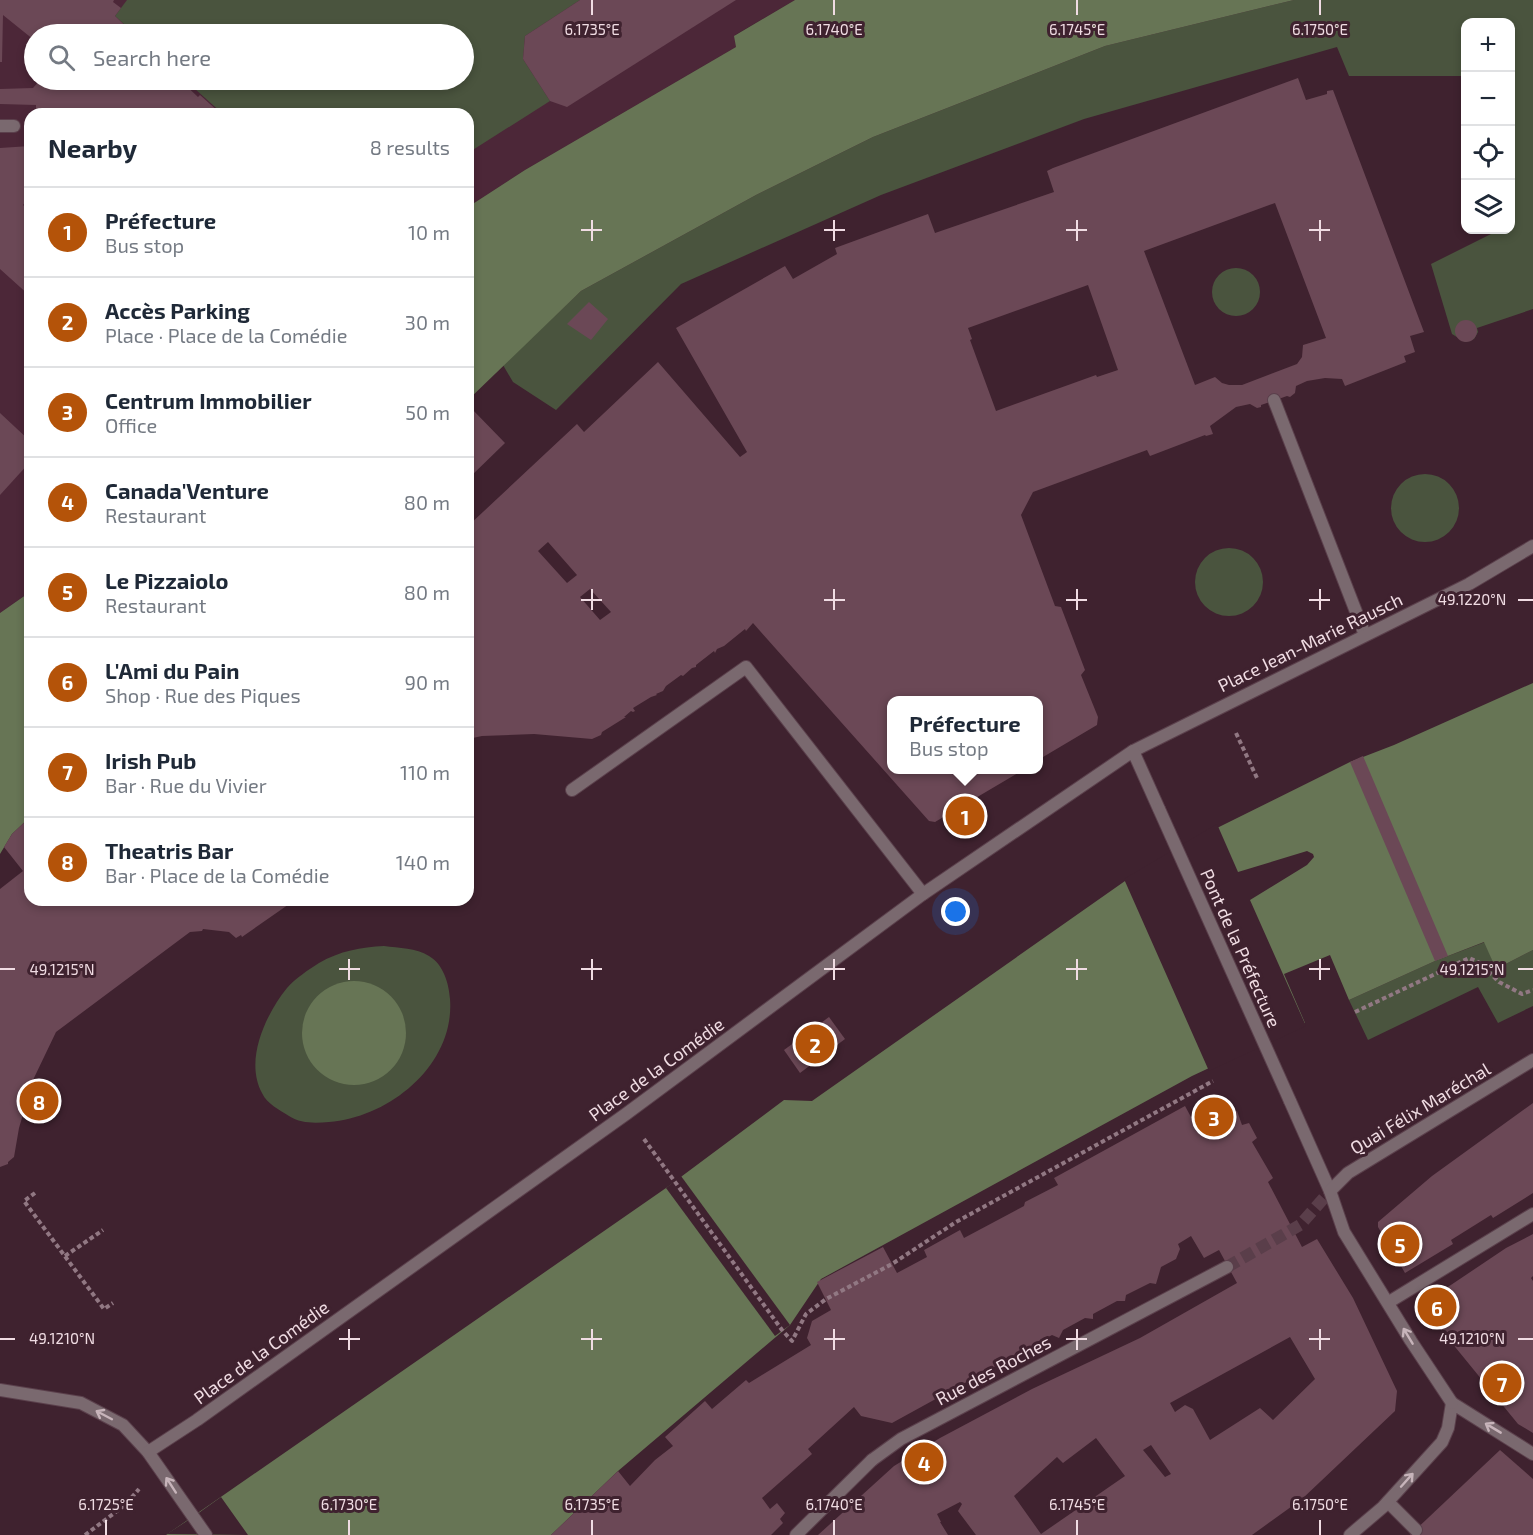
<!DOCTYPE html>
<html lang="en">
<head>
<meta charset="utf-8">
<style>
	body { margin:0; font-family:"Exo 2",sans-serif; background:#f6f6f7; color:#1f2937 }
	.controls { position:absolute; right:18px; top:18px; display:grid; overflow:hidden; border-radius:12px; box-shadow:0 3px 9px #0003 }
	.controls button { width:54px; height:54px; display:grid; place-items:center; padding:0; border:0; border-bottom:2px solid #e0e1e3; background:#fff; color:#1f2937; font:30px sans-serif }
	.you { position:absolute; left:956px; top:912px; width:21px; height:21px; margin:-15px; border:4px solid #fff; border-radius:50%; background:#1a73e8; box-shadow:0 0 0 9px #1a73e833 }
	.badge { display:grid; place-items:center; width:39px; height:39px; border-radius:50%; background:#b45309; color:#fff; font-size:20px; font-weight:700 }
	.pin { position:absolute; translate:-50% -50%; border:3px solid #fff; box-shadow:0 2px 6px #0006 }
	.popup { position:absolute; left:887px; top:696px; width:156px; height:78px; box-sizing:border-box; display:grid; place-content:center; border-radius:12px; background:#fff; filter:drop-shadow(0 2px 4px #0005); font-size:20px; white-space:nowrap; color:#747a83 }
	.popup b { font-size:22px; color:#1f2937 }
	.popup::after { content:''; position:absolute; left:50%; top:100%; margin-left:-12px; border:12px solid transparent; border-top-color:#fff }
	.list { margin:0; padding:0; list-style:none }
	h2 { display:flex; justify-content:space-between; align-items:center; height:78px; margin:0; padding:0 24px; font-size:26px }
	h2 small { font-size:20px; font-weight:400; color:#747a83 }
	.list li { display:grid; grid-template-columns:39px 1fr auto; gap:18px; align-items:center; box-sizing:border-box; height:90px; padding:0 24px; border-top:2px solid #e0e1e3 }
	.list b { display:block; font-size:22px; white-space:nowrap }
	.list p { margin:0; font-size:20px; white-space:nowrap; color:#747a83 }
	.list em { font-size:20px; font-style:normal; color:#747a83 }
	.icon { flex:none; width:33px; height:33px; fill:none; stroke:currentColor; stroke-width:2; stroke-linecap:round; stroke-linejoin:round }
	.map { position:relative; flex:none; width:1533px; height:1535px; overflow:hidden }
	.search { position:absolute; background:#fff; box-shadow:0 3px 9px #0003; left:24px; top:24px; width:450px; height:66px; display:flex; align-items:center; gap:15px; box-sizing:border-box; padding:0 21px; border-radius:33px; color:#747a83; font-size:22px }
	.panel { position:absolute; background:#fff; box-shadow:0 3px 9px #0003; left:24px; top:108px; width:450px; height:798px; border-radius:18px }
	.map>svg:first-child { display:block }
	.built { fill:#4c2738; fill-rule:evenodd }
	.green { fill:#4a543e }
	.water { fill:#677555 }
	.pier { fill:#3f222f }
	.building { fill:#6b4856; fill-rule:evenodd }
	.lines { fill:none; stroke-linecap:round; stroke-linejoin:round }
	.pedestrian-tunnel { stroke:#5a3e4a; stroke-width:12; stroke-dasharray:12 6; stroke-linecap:butt }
	.service-casing { stroke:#5b404c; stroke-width:14 }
	.pedestrian-casing { stroke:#5b404c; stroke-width:14 }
	.minor-casing { stroke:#5b404c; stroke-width:14 }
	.tertiary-casing { stroke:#5b404c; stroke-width:14 }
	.path { stroke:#917883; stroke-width:4; stroke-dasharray:4.5 3; stroke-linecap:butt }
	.service { stroke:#7a696f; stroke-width:12 }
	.pedestrian { stroke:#7a696f; stroke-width:12 }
	.minor { stroke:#7a696f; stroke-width:12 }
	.tertiary { stroke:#7a696f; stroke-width:12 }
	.tertiary-bridge-casing { stroke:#5b404c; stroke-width:14; stroke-linecap:butt }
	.tertiary-bridge { stroke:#7a696f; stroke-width:12 }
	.oneway { stroke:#c7b4ba }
	.ticks { fill:none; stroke:#f0dce3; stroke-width:2 }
	.labels { text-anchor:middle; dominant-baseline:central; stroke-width:6; stroke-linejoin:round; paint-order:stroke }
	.street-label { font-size:18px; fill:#f0dce3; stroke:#3f222f }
	.ticks-label { font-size:15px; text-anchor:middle; fill:#f0dce3; stroke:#3f222f; stroke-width:6; stroke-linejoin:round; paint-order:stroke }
</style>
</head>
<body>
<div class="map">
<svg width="1533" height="1535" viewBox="0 0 1533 1535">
	<rect width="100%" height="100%" fill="#3f222f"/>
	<path class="built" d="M0 0H795L735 35 736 47 525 170 468 207V114H30V592L0 613ZM34 34H464V80H34Z"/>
	<g class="green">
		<path d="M127 0H580L525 36 523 59 550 101 468 153V114H223L185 80H464V34H135L115 16Z"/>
		<path d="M1294 0H1533V309L1477 328 1478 332 1474 339 1465 342 1452 334 1431 264 1491 234V230H1510V22H1466L1465 76H1349L1337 47 1084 119 881 195 681 284 556 410 513 382 503 365 581 291 756 195 873 137 1105 46Z"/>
		<circle cx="1236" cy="292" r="24"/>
		<circle cx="1425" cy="508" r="34"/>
		<circle cx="1229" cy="582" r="34"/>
		<path d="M1485 942 1496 969 1533 950V1006L1498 1023 1478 987 1368 1040 1349 1000 1435 961Z"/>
		<path d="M384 946C399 948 416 948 429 956 443 964 449 983 450 999 455 1064 391 1117 329 1122 316 1123 301 1124 289 1116 280 1110 267 1104 262 1093 244 1060 266 1014 287 988 296 978 308 970 319 963 340 951 361 947 384 946Z"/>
	</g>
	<g class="water">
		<path d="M795 0H1294L1105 46 873 137 756 195 581 291 468 400V207L525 170 736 47 734 36Z"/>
		<path d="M30 592V817L12 834 0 854V613Z"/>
		<path d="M1533 683V950L1496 969 1484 942 1435 961 1349 1000 1330 955 1284 974 1305 1023 1192 1076 821 1279 790 1325 618 1471 551 1535H166L666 1188 784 1100 812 1101 1125 881 1219 827 1350 762 1394 745Z"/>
		<circle cx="354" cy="1033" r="52"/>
	</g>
	<g class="pier">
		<path d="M1217 824 1238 872 1307 851 1313 854 1314 857 1307 865 1250 900 1306 1026 1209 1071 1124 879Z"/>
		<path d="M681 1176 790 1325 775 1336 666 1188Z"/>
		<path d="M221 1497 248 1535 167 1534 193 1517Z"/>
	</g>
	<g class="building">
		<path d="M0 0H114L113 2 121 8 115 16 134 34H34V40L3 15 2 62H0Z"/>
		<path d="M580 0H736L567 107 550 101 523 59 525 36Z"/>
		<path d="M1298 78 1306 100 1327 94V91L1333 90 1424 332 1410 336 1415 352 1404 356 1406 362 1345 386 1342 379 1325 378 1307 381 1296 386 1295 393 1290 397 1287 396 1261 405V407L1257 408 1250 404 1236 407 1210 426 1213 434 1206 436 1205 435 1150 456 1147 450 1033 492 1021 515 1055 606 1061 607 1085 670 1081 675 1098 717 1097 725 1038 760V700H891V770H1023L935 822 929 821 753 623 746 631 745 629 724 646 717 649 715 653 714 651 696 665V667L692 668 683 676 681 675 666 686 663 691 656 694 657 695 651 697 633 708 635 711 633 712 631 711 624 717H626L602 732 601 735 592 739 534 734 482 736 468 739V526L577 424 584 432 658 362 740 457 747 452 676 328 785 266 793 279 837 254 835 248 928 214 935 233 1054 192 1047 171 1053 168ZM1275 203 1326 338 1303 345 1302 357 1297 364 1242 385H1229L1222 383 1215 377 1195 385 1144 251ZM1088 285 1118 370 1097 377 1096 375 996 411 970 340 972 339 968 328ZM548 542 577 575 567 583 538 551ZM590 589 611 612 600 620 580 597Z"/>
		<path d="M40 80H180L198 97 200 95 221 114H36V105L0 104V89L33 88Z"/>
		<path d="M30 146V197L23 205 30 211V296L0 269V148Z"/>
		<path d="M589 302 608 319 591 340 567 324Z"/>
		<circle cx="1466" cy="331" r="11"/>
		<path d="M470 407 505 443 468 479V410Z"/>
		<path d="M0 413 30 441V462L0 495Z"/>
		<path d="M1363 756 1448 956 1435 961 1350 762Z"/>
		<path d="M30 817V900H295L242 937 241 935 236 938 229 932 203 929 202 931 190 932 56 1032 33 1080 19 1128 14 1157 8 1162V1164L0 1167V889L23 871 4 847 12 834Z"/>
		<path d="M829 1017 845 1039 800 1073 784 1050Z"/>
		<path d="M1222 1100 1230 1115 1237 1111 1242 1125 1249 1123 1257 1138 1252 1142 1273 1178 1268 1182 1302 1247 1317 1239 1353 1298 1397 1391 1395 1411 1302 1499 1252 1535H976L958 1511 962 1504 960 1502 937 1514 941 1522H940L948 1535H818L894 1466 940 1438 1032 1389 1140 1338 1237 1283 1219 1250 1204 1258 1191 1236 1178 1244 1180 1249 1176 1259 1161 1267 1156 1284 1150 1283 1126 1295 1125 1301H1117L1093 1314V1319L1085 1318 1063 1330 1059 1338 1052 1335 892 1423 861 1416 854 1407 808 1449 812 1454 762 1498 770 1509 777 1503 785 1513 780 1519 783 1523 771 1535H551L618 1471 630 1486 655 1460 673 1446 665 1437 705 1401 712 1409 746 1380 749 1383 811 1345 807 1338 812 1321 831 1310 817 1282 883 1247 897 1273 927 1257 924 1250 960 1230 964 1238 1024 1206 1025 1202 1058 1185 1054 1178 1185 1106 1191 1117ZM1290 1337 1315 1379 1273 1420 1260 1408 1210 1440 1193 1409 1185 1405 1175 1412 1170 1403ZM1096 1438 1125 1476 1041 1534 1014 1496 1057 1457 1063 1463ZM1151 1445 1171 1474 1165 1477 1143 1450Z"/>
		<path d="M1533 1103V1193L1493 1218 1491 1215 1451 1240 1453 1244 1405 1273 1378 1227V1222L1432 1176Z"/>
		<path d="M1533 1234V1276L1531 1278 1533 1281V1433L1518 1424 1429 1315 1436 1295 1506 1248Z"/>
		<path d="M1500 1450 1533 1479V1535H1410Z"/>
	</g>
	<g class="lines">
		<path class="pedestrian-tunnel" d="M1227 1267 1300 1225 1330 1191"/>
		<g class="service-casing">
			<g id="service">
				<path d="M0 126H14"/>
				<path d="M1274 400 1365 635"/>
				<path d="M572 790 746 667 923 894"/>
				<path d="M1388 1502 1416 1530"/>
			</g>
		</g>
		<g class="pedestrian-casing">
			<g id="pedestrian">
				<path d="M1389 1302 1533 1214"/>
				<path d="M872 1460 901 1439 1227 1267"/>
			</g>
		</g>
		<g class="minor-casing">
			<g id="minor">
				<path d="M1133 751 1469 584 1533 546"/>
				<path d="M796 1535 872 1460"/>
				<path d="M1350 1535 1383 1507 1442 1442 1448 1428 1452 1403 1533 1454"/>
			</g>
		</g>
		<g class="tertiary-casing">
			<g id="tertiary">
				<path d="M1290 1101 1330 1191 1344 1232 1411 1341 1452 1403"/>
				<path d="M1330 1191 1348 1173 1533 1060"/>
				<path d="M0 1390 81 1403 123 1425 148 1452 206 1535"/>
				<path d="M148 1452 197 1420 626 1114 923 894 1133 751 1159 809"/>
			</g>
		</g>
		<g class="path">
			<path d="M1236 733 1257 778"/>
			<path d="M1355 1012 1469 958 1480 963 1499 982 1522 994 1533 990"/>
			<path d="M644 1139 782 1330 792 1341 806 1314 826 1299 892 1264 956 1222 1213 1081"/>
			<path d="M35 1193 24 1201 104 1309 113 1303"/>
			<path d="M65 1256 103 1230"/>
			<path d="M85 1535 125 1505 139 1489"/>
		</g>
		<use href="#service" class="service"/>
		<use href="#pedestrian" class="pedestrian"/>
		<use href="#minor" class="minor"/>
		<use href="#tertiary" class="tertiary"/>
		<g class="tertiary-bridge-casing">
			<path id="tertiary-bridge" d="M1159 809 1290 1101"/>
		</g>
		<use href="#tertiary-bridge" class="tertiary-bridge"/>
	</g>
	<defs><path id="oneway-shaft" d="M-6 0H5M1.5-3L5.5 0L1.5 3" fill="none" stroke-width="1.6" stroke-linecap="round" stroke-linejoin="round" transform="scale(1.5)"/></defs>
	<g class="oneway">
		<use href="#oneway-shaft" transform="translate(1408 1336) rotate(-121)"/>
		<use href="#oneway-shaft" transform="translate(104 1415) rotate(-152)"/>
		<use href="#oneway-shaft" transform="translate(1493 1428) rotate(-149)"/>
		<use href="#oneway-shaft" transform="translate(1407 1480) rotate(-48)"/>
		<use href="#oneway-shaft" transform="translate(171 1485) rotate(-123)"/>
	</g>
	<path class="ticks" d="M592 0V15M834 0V15M1077 0V15M1320 0V15M592 220V241M834 220V241M1077 220V241M1320 220V241M581 230H602M824 230H845M1066 230H1087M1309 230H1330M592 589V610M834 589V610M1077 589V610M1320 589V610M581 600H602M824 600H845M1066 600H1087M1309 600H1330M1518 600H1533M349 959V980M592 959V980M834 959V980M1077 959V980M1320 959V980M0 969H15M339 969H360M581 969H602M824 969H845M1066 969H1087M1309 969H1330M1518 969H1533M349 1329V1350M592 1329V1350M834 1329V1350M1077 1329V1350M1320 1329V1350M0 1339H15M339 1339H360M581 1339H602M824 1339H845M1066 1339H1087M1309 1339H1330M1518 1339H1533M106 1520V1535M349 1520V1535M592 1520V1535M834 1520V1535M1077 1520V1535M1320 1520V1535"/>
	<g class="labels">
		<g class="street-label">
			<text transform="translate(1310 642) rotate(-26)">Place Jean-Marie Rausch</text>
			<text transform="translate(1241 948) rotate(66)">Pont de la Préfecture</text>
			<text transform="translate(656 1069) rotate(-36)">Place de la Comédie</text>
			<text transform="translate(1420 1108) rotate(-31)">Quai Félix Maréchal</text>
			<text transform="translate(261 1352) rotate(-36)">Place de la Comédie</text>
			<text transform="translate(993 1370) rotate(-28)">Rue des Roches</text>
		</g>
	</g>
	<g class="ticks-label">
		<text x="592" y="35">6.1735°E</text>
		<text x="834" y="35">6.1740°E</text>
		<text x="1077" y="35">6.1745°E</text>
		<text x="1320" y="35">6.1750°E</text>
		<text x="1472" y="605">49.1220°N</text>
		<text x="62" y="975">49.1215°N</text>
		<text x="1472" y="975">49.1215°N</text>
		<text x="62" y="1344">49.1210°N</text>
		<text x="1472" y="1344">49.1210°N</text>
		<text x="106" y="1510">6.1725°E</text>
		<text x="349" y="1510">6.1730°E</text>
		<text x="592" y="1510">6.1735°E</text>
		<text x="834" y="1510">6.1740°E</text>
		<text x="1077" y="1510">6.1745°E</text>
		<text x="1320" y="1510">6.1750°E</text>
	</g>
</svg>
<div class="controls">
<button>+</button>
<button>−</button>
<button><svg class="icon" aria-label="locate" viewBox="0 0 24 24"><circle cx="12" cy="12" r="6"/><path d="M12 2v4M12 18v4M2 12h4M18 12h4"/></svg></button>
<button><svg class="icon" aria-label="layers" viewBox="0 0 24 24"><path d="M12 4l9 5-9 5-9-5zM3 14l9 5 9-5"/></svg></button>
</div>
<div class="you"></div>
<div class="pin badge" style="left:965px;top:816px">1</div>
<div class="popup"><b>Préfecture</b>Bus stop</div>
<div class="pin badge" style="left:815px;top:1044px">2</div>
<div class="pin badge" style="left:1214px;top:1117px">3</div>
<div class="pin badge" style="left:924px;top:1462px">4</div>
<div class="pin badge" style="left:1400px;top:1244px">5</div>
<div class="pin badge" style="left:1437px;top:1307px">6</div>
<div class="pin badge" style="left:1502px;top:1383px">7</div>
<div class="pin badge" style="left:39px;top:1101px">8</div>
<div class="search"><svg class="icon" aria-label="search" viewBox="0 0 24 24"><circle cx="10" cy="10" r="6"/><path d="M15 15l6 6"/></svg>Search here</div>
<section class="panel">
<h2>Nearby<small>8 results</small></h2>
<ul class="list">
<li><span class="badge">1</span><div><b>Préfecture</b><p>Bus stop</p></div><em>10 m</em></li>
<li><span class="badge">2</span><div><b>Accès Parking</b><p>Place · Place de la Comédie</p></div><em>30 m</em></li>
<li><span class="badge">3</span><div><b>Centrum Immobilier</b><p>Office</p></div><em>50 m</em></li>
<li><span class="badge">4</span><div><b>Canada'Venture</b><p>Restaurant</p></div><em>80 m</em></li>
<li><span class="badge">5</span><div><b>Le Pizzaiolo</b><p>Restaurant</p></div><em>80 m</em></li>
<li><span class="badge">6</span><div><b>L'Ami du Pain</b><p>Shop · Rue des Piques</p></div><em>90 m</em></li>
<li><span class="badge">7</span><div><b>Irish Pub</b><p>Bar · Rue du Vivier</p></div><em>110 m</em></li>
<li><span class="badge">8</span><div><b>Theatris Bar</b><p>Bar · Place de la Comédie</p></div><em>140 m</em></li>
</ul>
</section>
</div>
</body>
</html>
